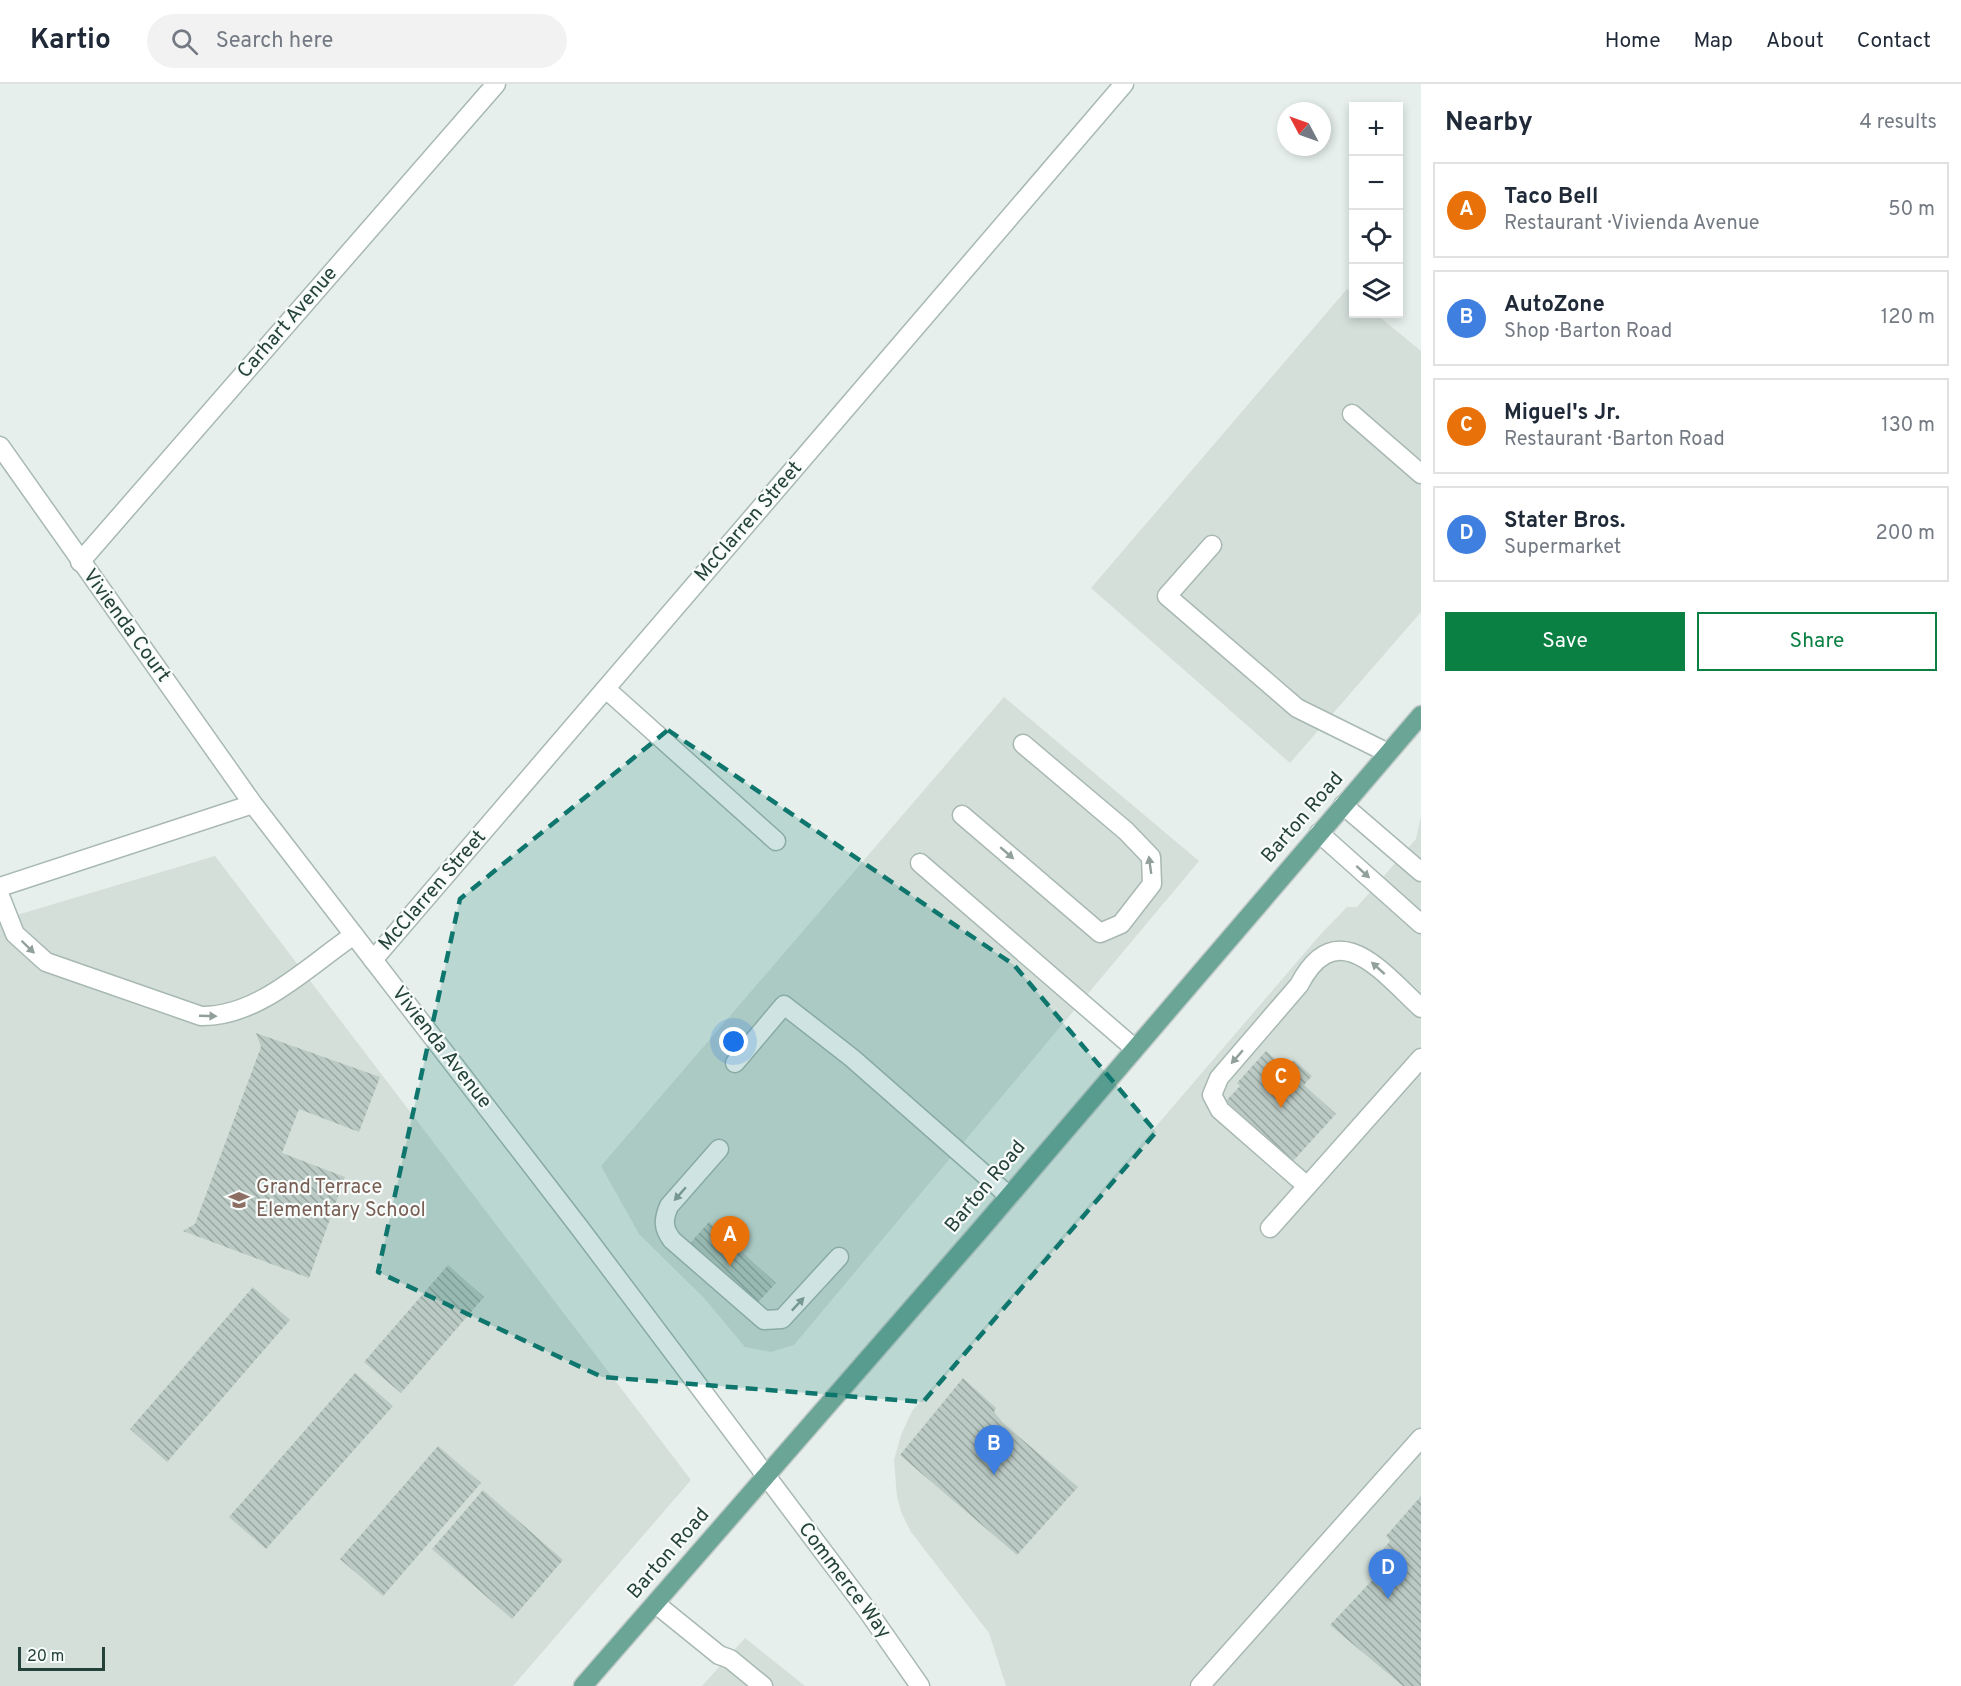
<!DOCTYPE html>
<html lang="en">
<head>
<meta charset="utf-8">
<style>
	body { margin:0; font-family:Overpass,sans-serif; background:#f2f2f3; color:#1f2937 }
	.controls { position:absolute; right:18px; top:18px; display:grid; overflow:hidden; border-radius:0px; box-shadow:0 3px 9px #0003 }
	.controls button { width:54px; height:54px; display:grid; place-items:center; padding:0; border:0; border-bottom:2px solid #e0e1e3; background:#fff; color:#1f2937; font:30px sans-serif }
	.compass { position:absolute; left:1277px; top:18px; width:54px; height:54px; border-radius:50%; background:#fff; box-shadow:0 3px 9px #0003; rotate:311deg }
	.scale { position:absolute; left:18px; bottom:15px; width:87px; box-sizing:border-box; padding-left:6px; border:3px solid #24423a; border-top:0; font-size:16px; line-height:21px; white-space:nowrap; color:#24423a; -webkit-text-stroke:4px #f7fbf9; paint-order:stroke }
	.you { position:absolute; left:734px; top:958px; width:21px; height:21px; margin:-15px; border:4px solid #fff; border-radius:50%; background:#1a73e8; box-shadow:0 0 0 9px #1a73e833 }
	.badge { display:grid; place-items:center; width:39px; height:39px; border-radius:50%; background:#0b8043; color:#fff; font-size:20px; font-weight:700 }
	.pin { position:absolute; translate:-50% -50px; filter:drop-shadow(0 2px 3px #0008) }
	.pin::after { content:''; position:absolute; top:32px; width:21px; height:18px; background:inherit; clip-path:polygon(0 0,100% 0,50% 100%) }
	.list { margin:0; padding:0; list-style:none }
	h2 { display:flex; justify-content:space-between; align-items:center; height:78px; margin:0; padding:0 24px; font-size:26px }
	h2 small { font-size:20px; font-weight:400; color:#747a83 }
	.list li { display:grid; grid-template-columns:39px 1fr auto; gap:18px; align-items:center; box-sizing:border-box; height:96px; margin:0 12px 12px; padding:0 12px; border:2px solid #e0e1e3; border-radius:0px }
	.list b { display:block; font-size:22px; white-space:nowrap }
	.list p { margin:0; font-size:20px; white-space:nowrap; color:#747a83 }
	.list em { font-size:20px; font-style:normal; color:#747a83 }
	.actions { display:flex; gap:12px; padding:18px 24px }
	.actions a { flex:1; padding:14px 0; border:2px solid #0b8043; border-radius:0px; text-align:center; font-size:21px; color:#0b8043 }
	.actions .main { background:#0b8043; color:#fff }
	.icon { flex:none; width:33px; height:33px; fill:none; stroke:currentColor; stroke-width:2; stroke-linecap:round; stroke-linejoin:round }
	.map { position:relative; flex:none; width:1421px; height:1602px; overflow:hidden }
	header { display:flex; align-items:center; gap:36px; box-sizing:border-box; height:84px; padding:0 30px; background:#fff; border-bottom:2px solid #e0e1e3 }
	header strong { font-size:28px }
	nav { display:flex; gap:33px; margin-inline-start:auto; font-size:21px }
	.search { width:420px; height:54px; background:#f2f2f3; display:flex; align-items:center; gap:15px; box-sizing:border-box; padding:0 21px; border-radius:33px; color:#747a83; font-size:22px }
	main { display:flex }
	aside { flex:1; background:#fff }
	.map>svg:first-child { display:block }
	.built { fill:#d4dfda }
	.building { fill:url(#building-back-hatch) }
	.lines { fill:none; stroke-linecap:round; stroke-linejoin:round }
	.minor-casing { stroke:#a8b8b2; stroke-width:21 }
	.major-casing { stroke:#c2cac8; stroke-width:21 }
	.minor { stroke:#fff; stroke-width:18 }
	.major { stroke:#6aa596; stroke-width:18 }
	.oneway { fill:#92a09c }
	.marked { fill:#0f766e; fill-opacity:0.2; stroke:#0f766e; stroke-width:4.5; stroke-dasharray:12 8; stroke-linejoin:round }
	.labels { text-anchor:middle; dominant-baseline:central; stroke-width:4.5; stroke-linejoin:round; paint-order:stroke }
	.street-label { font-size:20px; fill:#24423a; stroke:#f7fbf9 }
	.education-label { font-size:20px; fill:#785e54; stroke:#f7fbf9; text-anchor:start }
</style>
</head>
<body>
<header>
<strong>Kartio</strong>
<div class="search"><svg class="icon" aria-label="search" viewBox="0 0 24 24"><circle cx="10" cy="10" r="6"/><path d="M15 15l6 6"/></svg>Search here</div>
<nav><a>Home</a><a>Map</a><a>About</a><a>Contact</a></nav>
</header>
<main>
<div class="map">
<svg width="1421" height="1602" viewBox="0 0 1421 1602">
	<defs>
		<pattern id="building-back-hatch" width="6" height="6" patternUnits="userSpaceOnUse" patternTransform="scale(1.5)"><rect width="6" height="6" fill="#bbcac4"/><path d="M-1 5l2 2M0 0l6 6M5-1l2 2" fill="none" stroke="#98a6a0"/></pattern>
	</defs>
	<rect width="100%" height="100%" fill="#e6efeb"/>
	<g class="built">
		<path d="M1347 205 1353 210 1354 230H1376L1421 267V528L1290 679 1091 504Z"/>
		<path d="M1004 613 1199 777 794 1261 771 1268 745 1263 704 1214 639 1150 601 1082Z"/>
		<path d="M1421 732V1602H1006L989 1549 911 1448 902 1430 897 1413 894 1376 901 1351 912 1327 1320 851 1347 823H1357L1416 755Z"/>
		<path d="M215 772 691 1396 513 1602H0V836Z"/>
		<path d="M745 1554 805 1602H702Z"/>
	</g>
	<g class="building">
		<path d="M256 949 380 993 359 1048 299 1025 282 1069 345 1093 309 1194 183 1147 195 1140 261 963Z"/>
		<path d="M1266 967 1286 984 1294 976 1312 992 1304 1001 1336 1030 1293 1077 1226 1017 1240 1002 1237 999Z"/>
		<path d="M709 1138 776 1199 751 1226 685 1165Z"/>
		<path d="M448 1181 484 1213 401 1309 364 1278Z"/>
		<path d="M253 1203 290 1236 167 1378 130 1345Z"/>
		<path d="M355 1289 393 1322 266 1465 229 1433Z"/>
		<path d="M963 1294 996 1324 994 1328 1004 1340 1078 1403 1017 1471 900 1371Z"/>
		<path d="M438 1362 481 1399 383 1512 340 1475Z"/>
		<path d="M483 1406 563 1476 512 1535 432 1465Z"/>
		<path d="M1421 1412V1602H1403L1330 1541 1379 1489 1371 1481 1390 1457 1386 1452Z"/>
	</g>
	<g class="lines">
		<g class="minor-casing">
			<g id="minor">
				<path d="M1352 330 1421 390"/>
				<path d="M0 362 253 720 579 1143 867 1526 920 1602"/>
				<path d="M1212 461 1167 512 1297 624 1388 669"/>
				<path d="M80 478 496 0"/>
				<path d="M606 605 776 757"/>
				<path d="M1343 721 1421 788"/>
				<path d="M962 731 1100 849 1121 840 1152 800 1151 773 1126 747 1023 660"/>
				<path d="M1319 749 1421 840"/>
				<path d="M920 779 1134 964"/>
				<path d="M0 803 253 720"/>
				<path d="M0 812 15 850 46 878 201 932C259 933 308 882 354 851"/>
				<path d="M373 876 1124 0"/>
				<path d="M735 979 784 921 852 974 1009 1112"/>
				<path d="M719 1065 669 1122C663 1136 663 1144 672 1156L764 1236 782 1235 839 1173"/>
				<path d="M1307 1102 1220 1026 1212 1011 1219 994 1299 901C1337 828 1383 889 1421 924"/>
				<path d="M1270 1144 1421 974"/>
				<path d="M656 1520 719 1571 730 1575 763 1602"/>
				<path d="M1200 1602 1421 1354"/>
			</g>
		</g>
		<g class="major-casing">
			<path id="major" d="M583 1602 981 1145 1421 631"/>
		</g>
		<use href="#minor" class="minor"/>
		<use href="#major" class="major"/>
	</g>
	<defs><path id="oneway-solid" d="M-6-.8H1V-3.2L6.5 0L1 3.2V.8H-6Z" transform="scale(1.5)"/></defs>
	<g class="oneway">
		<use href="#oneway-solid" transform="translate(1007 769) rotate(41)"/>
		<use href="#oneway-solid" transform="translate(1150 781) rotate(-98)"/>
		<use href="#oneway-solid" transform="translate(1363 788) rotate(42)"/>
		<use href="#oneway-solid" transform="translate(28 863) rotate(44)"/>
		<use href="#oneway-solid" transform="translate(1378 884) rotate(-138)"/>
		<use href="#oneway-solid" transform="translate(208 932) rotate(2)"/>
		<use href="#oneway-solid" transform="translate(1237 973) rotate(131)"/>
		<use href="#oneway-solid" transform="translate(680 1110) rotate(131)"/>
		<use href="#oneway-solid" transform="translate(798 1220) rotate(-47)"/>
	</g>
	<path class="marked" d="M668 646 1014 881 1156 1048 923 1318 602 1293 378 1188 460 815Z"/>
	<defs>
		<g id="school-bare" transform="scale(1.62)"><path d="M0-5L7-2L0 1L-7-2ZM-4 1L0 2.5L4 1V4Q0 6-4 4Z" fill="#8d6e63" stroke="#f7fbf9" stroke-width="2.5" paint-order="stroke"/></g>
	</defs>
	<g fill-rule="evenodd">
		<use href="#school-bare" x="239" y="1116"/>
	</g>
	<g class="labels">
		<g class="street-label">
			<text transform="translate(288 239) rotate(-49)">Carhart Avenue</text>
			<text transform="translate(749 438) rotate(-49)">McClarren Street</text>
			<text transform="translate(126 542) rotate(54)">Vivienda Court</text>
			<text transform="translate(1303 734) rotate(-49)">Barton Road</text>
			<text transform="translate(433 807) rotate(-49)">McClarren Street</text>
			<text transform="translate(441 964) rotate(52)">Vivienda Avenue</text>
			<text transform="translate(986 1103) rotate(-50)">Barton Road</text>
			<text transform="translate(669 1470) rotate(-49)">Barton Road</text>
			<text transform="translate(844 1497) rotate(53)">Commerce Way</text>
		</g>
		<g class="education-label">
			<text x="256" y="1104">Grand Terrace<tspan x="256" dy="23">Elementary School</tspan></text>
		</g>
	</g>
</svg>
<div class="controls">
<button>+</button>
<button>−</button>
<button><svg class="icon" aria-label="locate" viewBox="0 0 24 24"><circle cx="12" cy="12" r="6"/><path d="M12 2v4M12 18v4M2 12h4M18 12h4"/></svg></button>
<button><svg class="icon" aria-label="layers" viewBox="0 0 24 24"><path d="M12 4l9 5-9 5-9-5zM3 14l9 5 9-5"/></svg></button>
</div>
<svg class="compass" viewBox="-18 -18 36 36"><path d="M0-13l5 13h-10z" fill="#e53935"/><path d="M0 13l5-13h-10z" fill="#747a83"/></svg>
<div class="scale">20 m</div>
<div class="you"></div>
<div class="pin badge" style="left:730px;top:1182px;background:#e8710a">A</div>
<div class="pin badge" style="left:994px;top:1391px;background:#3f7fe0">B</div>
<div class="pin badge" style="left:1281px;top:1024px;background:#e8710a">C</div>
<div class="pin badge" style="left:1388px;top:1515px;background:#3f7fe0">D</div>
</div>
<aside>
<h2>Nearby<small>4 results</small></h2>
<ul class="list">
<li><span class="badge" style="background:#e8710a">A</span><div><b>Taco Bell</b><p>Restaurant · Vivienda Avenue</p></div><em>50 m</em></li>
<li><span class="badge" style="background:#3f7fe0">B</span><div><b>AutoZone</b><p>Shop · Barton Road</p></div><em>120 m</em></li>
<li><span class="badge" style="background:#e8710a">C</span><div><b>Miguel's Jr.</b><p>Restaurant · Barton Road</p></div><em>130 m</em></li>
<li><span class="badge" style="background:#3f7fe0">D</span><div><b>Stater Bros.</b><p>Supermarket</p></div><em>200 m</em></li>
</ul>
<div class="actions"><a class="main">Save</a><a>Share</a></div>
</aside>
</main>
</body>
</html>
